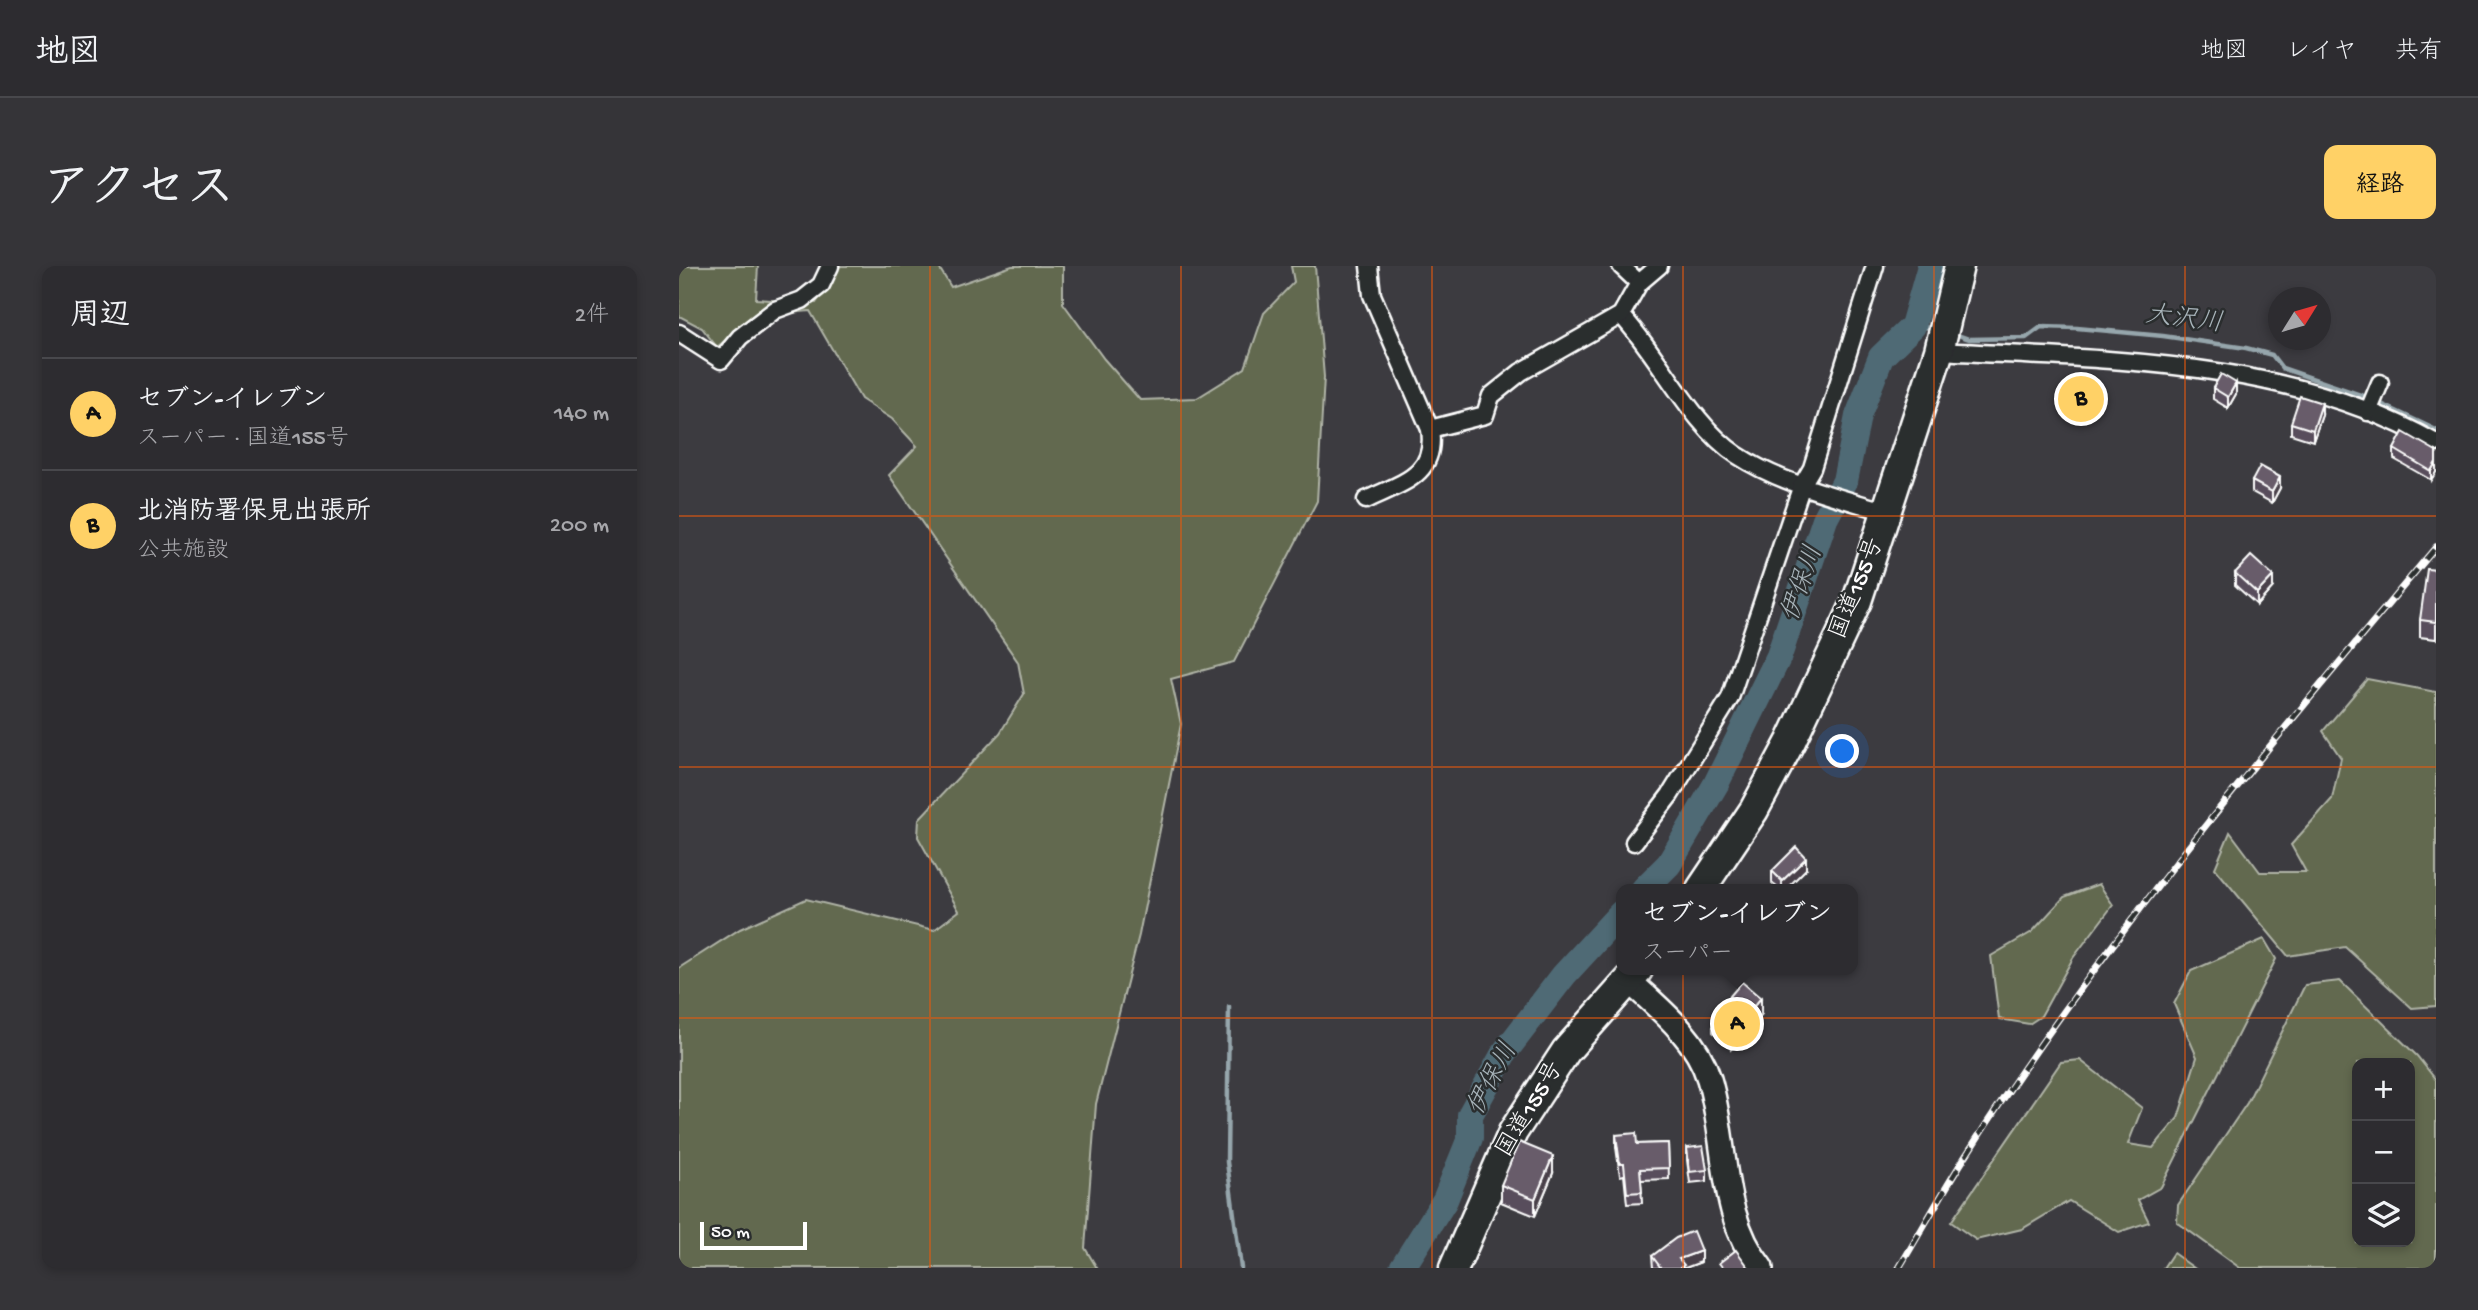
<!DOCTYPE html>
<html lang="ja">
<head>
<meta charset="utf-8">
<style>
	body { margin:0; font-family:"Gochi Hand","Klee One",sans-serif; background:#353438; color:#f1f3f6 }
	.controls { position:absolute; right:21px; bottom:21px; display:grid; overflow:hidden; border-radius:14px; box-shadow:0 4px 10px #0003 }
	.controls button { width:63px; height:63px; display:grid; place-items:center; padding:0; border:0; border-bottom:2px solid #48484c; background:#2d2c30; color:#f1f3f6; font:35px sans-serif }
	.compass { position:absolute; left:1589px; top:21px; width:63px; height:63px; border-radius:50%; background:#2d2c30; box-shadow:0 4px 10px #0003; rotate:53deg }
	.scale { position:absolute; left:21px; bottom:18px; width:107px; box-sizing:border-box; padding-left:7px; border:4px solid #fff; border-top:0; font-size:19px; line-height:24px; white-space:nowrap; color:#fff; -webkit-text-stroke:5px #2a2d2e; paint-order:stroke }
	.you { position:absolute; left:1164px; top:486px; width:24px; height:24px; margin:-18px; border:5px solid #fff; border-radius:50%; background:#1a73e8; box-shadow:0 0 0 10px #1a73e833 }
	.badge { display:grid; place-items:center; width:46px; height:46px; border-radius:50%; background:#ffd166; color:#111; font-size:23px; font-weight:700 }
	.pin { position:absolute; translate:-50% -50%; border:4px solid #fff; box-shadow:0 2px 7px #0006 }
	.popup { position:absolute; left:937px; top:618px; width:242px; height:91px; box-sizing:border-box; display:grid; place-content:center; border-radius:14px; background:#2d2c30; filter:drop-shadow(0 2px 5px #0005); font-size:23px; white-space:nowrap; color:#a7a7ab }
	.popup b { font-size:26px; color:#f1f3f6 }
	.popup::after { content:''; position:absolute; left:50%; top:100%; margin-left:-14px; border:14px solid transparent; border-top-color:#2d2c30 }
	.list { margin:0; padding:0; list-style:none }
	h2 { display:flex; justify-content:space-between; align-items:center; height:91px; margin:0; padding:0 28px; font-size:30px }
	h2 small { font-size:23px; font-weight:400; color:#a7a7ab }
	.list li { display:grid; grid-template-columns:46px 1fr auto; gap:21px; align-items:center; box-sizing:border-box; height:112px; padding:0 28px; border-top:2px solid #48484c }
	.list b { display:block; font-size:26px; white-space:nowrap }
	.list p { margin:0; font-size:23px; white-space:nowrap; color:#a7a7ab }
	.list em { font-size:23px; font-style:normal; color:#a7a7ab }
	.icon { flex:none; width:38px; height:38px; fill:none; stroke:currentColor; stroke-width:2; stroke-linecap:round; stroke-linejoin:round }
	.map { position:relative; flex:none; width:1757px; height:1002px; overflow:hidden; border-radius:14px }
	header { display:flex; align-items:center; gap:42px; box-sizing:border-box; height:98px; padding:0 35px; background:#2d2c30; border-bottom:2px solid #48484c }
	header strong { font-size:33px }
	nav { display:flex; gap:38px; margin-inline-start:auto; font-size:24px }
	.intro { display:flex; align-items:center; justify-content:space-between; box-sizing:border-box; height:168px; padding:0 42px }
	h1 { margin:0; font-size:49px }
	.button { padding:18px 32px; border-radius:14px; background:#ffd166; color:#111; font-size:24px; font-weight:700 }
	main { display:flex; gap:42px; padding:0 42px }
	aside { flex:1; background:#2d2c30; border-radius:14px; box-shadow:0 4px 10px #0003 }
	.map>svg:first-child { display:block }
	.green { fill:#62694f; stroke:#b0b4a7; stroke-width:2; fill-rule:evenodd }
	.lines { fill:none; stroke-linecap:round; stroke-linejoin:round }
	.stream { stroke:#96a6ac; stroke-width:4.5 }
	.river { stroke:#506a75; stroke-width:26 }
	.street-casing { stroke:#fff; stroke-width:21 }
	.secondary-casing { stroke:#fff; stroke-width:28 }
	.highway-casing { stroke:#fff; stroke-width:33 }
	.street { stroke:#2a2d2e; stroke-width:16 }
	.secondary { stroke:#2a2d2e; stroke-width:23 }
	.highway { stroke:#2a2d2e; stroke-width:28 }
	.rail-casing { stroke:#fff; stroke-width:7 }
	.rail { stroke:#2a2d2e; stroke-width:4.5; stroke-dasharray:13; stroke-linecap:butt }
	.wall { fill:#594e5b; stroke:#fff; stroke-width:2 }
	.shaded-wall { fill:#48404a; stroke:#fff; stroke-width:2 }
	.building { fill:#675b6a; stroke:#fff; stroke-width:2 }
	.grid { fill:none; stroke:#e8590c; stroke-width:2; stroke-opacity:0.55 }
	.labels { text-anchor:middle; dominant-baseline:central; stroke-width:5; stroke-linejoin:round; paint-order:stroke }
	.street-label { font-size:24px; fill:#fff; stroke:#2a2d2e }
	.water-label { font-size:26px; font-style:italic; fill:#a8b4ba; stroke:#2a2d2e }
</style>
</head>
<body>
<header>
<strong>地図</strong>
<nav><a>地図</a><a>レイヤ</a><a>共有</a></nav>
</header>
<div class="intro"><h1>アクセス</h1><a class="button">経路</a></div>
<main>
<aside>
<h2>周辺<small>2件</small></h2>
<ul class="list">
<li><span class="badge">A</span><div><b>セブン-イレブン</b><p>スーパー · 国道155号</p></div><em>140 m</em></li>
<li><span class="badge">B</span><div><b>北消防署保見出張所</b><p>公共施設</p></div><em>200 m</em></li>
</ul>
</aside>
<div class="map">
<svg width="1757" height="1002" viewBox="0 0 1757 1002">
	<rect width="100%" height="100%" fill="#3c3b40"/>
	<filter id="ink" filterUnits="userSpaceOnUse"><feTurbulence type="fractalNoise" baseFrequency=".0143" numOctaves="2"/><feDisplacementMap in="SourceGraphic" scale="14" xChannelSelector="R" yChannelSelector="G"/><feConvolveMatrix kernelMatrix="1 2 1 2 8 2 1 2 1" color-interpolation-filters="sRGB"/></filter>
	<g filter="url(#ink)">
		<g class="green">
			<path d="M0 0H79L77 33 137 37 161 0H259L272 21 333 0H384V37L425 93 461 134 518 132 566 102 585 47 615 16 612 0H636L645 111 638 235 555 396 492 413 502 458 460 669 417 838 406 982 418 1002H0V702L61 663 127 633 255 664 280 645 239 571 240 553 321 467 345 428 339 396 210 209 238 180 213 153 182 133 131 45 100 48 83 45 38 81 23 62 0 50Z"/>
			<path d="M1688 413 1757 426V740L1733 742 1666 681 1609 690 1536 602 1551 566 1581 606H1627L1612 579 1653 533 1662 492 1644 465Z"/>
			<path d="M1420 618 1434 639 1394 692 1362 750 1350 758 1320 753 1312 690 1353 666 1385 631Z"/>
			<path d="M1585 673 1597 693 1482 921 1459 934 1470 956 1440 966 1390 935 1343 963 1297 974 1272 956 1382 796 1401 794 1463 842 1449 878 1474 882 1499 852 1518 791 1495 738 1512 705Z"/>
			<path d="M1661 715 1738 790 1757 814V1002H1561L1498 956 1499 939 1568 837 1626 719ZM1678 797H1731V976H1678Z"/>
			<path d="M1494 987 1515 1002H1484Z"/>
		</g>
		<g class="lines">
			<g class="stream">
				<path d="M1234 60 1254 62"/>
				<path d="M1273 67 1290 73 1347 72 1362 61 1398 62 1484 70 1567 82 1593 89 1603 102 1690 132"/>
				<path d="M1698 136 1757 164"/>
				<path d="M550 741 548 896 562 1002"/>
			</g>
			<g class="river">
				<path d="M965 623 990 598 1037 518 1100 390 1146 253 1166 215 1179 150 1202 91 1234 60 1251 0"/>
				<path d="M723 1002 766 934 791 872V849L825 787 885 709 942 647"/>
			</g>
			<g class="street-casing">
				<g id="street">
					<path d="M942 0 960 17"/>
					<path d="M942 49C980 89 1013 160 1058 189 1102 218 1159 231 1208 246"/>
					<path d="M0 67 42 94 61 71 96 44 123 34 142 19 151 0"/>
					<path d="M1260 85C1427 94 1608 92 1757 177"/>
					<path d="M1689 146 1701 117"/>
					<path d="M751 163 806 149 812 130 842 106 942 49 960 17 980 0"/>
					<path d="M687 234C722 217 758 210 751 163L693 29 690 0"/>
					<path d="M955 576 991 529 1051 432 1123 219 1133 202 1196 0"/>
				</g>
			</g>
			<g class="secondary-casing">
				<path id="secondary" d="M950 715C980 742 1018 772 1030 813 1049 876 1039 948 1082 1002"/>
			</g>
			<g class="highway-casing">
				<g id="highway">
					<path d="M1022 623 1075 544 1112 475 1178 335 1260 85 1280 0"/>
					<path d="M775 1002 834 866 887 785 959 704"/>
				</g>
			</g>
			<use href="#street" class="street"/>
			<use href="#secondary" class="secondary"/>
			<use href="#highway" class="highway"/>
			<g class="rail-casing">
				<path id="rail" d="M1220 1002C1243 964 1264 925 1288 888 1425 673 1593 477 1757 281"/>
			</g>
			<use href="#rail" class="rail"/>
		</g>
		<g class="wall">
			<path d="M1534 122 1557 128 1549 142 1534 133Z"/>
			<path d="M1643 149 1634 175 1612 168V157Z"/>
			<path d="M1715 183 1757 185V206L1752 214 1715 193Z"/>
			<path d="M1573 215 1601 222 1593 237 1573 226Z"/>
			<path d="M1757 304V373L1741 371V354Z"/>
			<path d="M1556 307 1594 321 1578 339 1556 319Z"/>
			<path d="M1127 603 1107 623H1100L1093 617V605Z"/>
			<path d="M1082 749 1052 783 1034 766V750Z"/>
			<path d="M937 869 958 878 989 877 990 913 962 914 963 937 948 938 945 909 941 910 937 881Z"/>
			<path d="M1008 882 1028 904V915L1011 917 1008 894Z"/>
			<path d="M874 907 856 950 822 936V919Z"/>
			<path d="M973 990 1022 996 1006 1002H974Z"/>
		</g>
		<g class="shaded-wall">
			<path d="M1557 117V128L1549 142V131Z"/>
			<path d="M1643 137V149L1634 175V164Z"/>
			<path d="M1757 196V206L1752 214V205Z"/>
			<path d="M1601 211V222L1593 237V226Z"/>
			<path d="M1594 310V321L1578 339V327Z"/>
			<path d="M1127 592V603L1107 623H1103V615Z"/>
			<path d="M1082 732V749L1052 783V766Z"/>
			<path d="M874 890V907L856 950V933Z"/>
			<path d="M1022 985V996L1006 1002H1000V993Z"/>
		</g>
		<g class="building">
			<path d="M1542 108 1557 117 1549 131 1534 122Z"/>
			<path d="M1621 130 1643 137 1634 164 1612 157Z"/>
			<path d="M1724 166 1757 185V196L1752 205 1715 183Z"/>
			<path d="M1581 200 1601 211 1593 226 1573 215Z"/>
			<path d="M1572 290 1594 310 1578 327 1556 307Z"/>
			<path d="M1748 303 1757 304V356L1741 354Z"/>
			<path d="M1117 581 1127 592 1103 615 1093 605Z"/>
			<path d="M1063 716 1082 732 1052 766 1034 750Z"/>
			<path d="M957 867 958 878 989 877 990 902 961 903 963 926 948 927 945 898H941L937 869Z"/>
			<path d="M840 876 874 890 856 933 822 919Z"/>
			<path d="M1024 880 1028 904 1011 906 1008 882Z"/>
			<path d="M1014 965 1022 985 1000 993 1005 999 1001 1002H982L973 990 997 972Z"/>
			<path d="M1057 984 1070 1002H1044L1040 997Z"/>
		</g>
	</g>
	<path class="grid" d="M251 0V1002M502 0V1002M753 0V1002M1004 0V1002M1255 0V1002M1506 0V1002M0 250H1757M0 501H1757M0 752H1757"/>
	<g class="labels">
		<g class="street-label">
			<text transform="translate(1179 323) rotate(-68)">国道155号</text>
			<text transform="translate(852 844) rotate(-59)">国道155号</text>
		</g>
		<g class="water-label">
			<text transform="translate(1505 55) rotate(7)">大沢川</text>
			<text transform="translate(1125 318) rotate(-71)">伊保川</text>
			<text transform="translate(815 814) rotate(-62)">伊保川</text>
		</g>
	</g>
</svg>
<div class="controls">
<button>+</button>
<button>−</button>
<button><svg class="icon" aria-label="layers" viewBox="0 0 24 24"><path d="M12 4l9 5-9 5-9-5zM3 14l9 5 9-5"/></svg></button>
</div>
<svg class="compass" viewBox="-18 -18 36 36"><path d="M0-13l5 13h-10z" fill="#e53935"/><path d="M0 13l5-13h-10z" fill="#a7a7ab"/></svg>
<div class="scale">50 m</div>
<div class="you"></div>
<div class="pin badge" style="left:1058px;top:758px">A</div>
<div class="popup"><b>セブン-イレブン</b>スーパー</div>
<div class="pin badge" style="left:1402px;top:133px">B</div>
</div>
</main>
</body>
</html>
